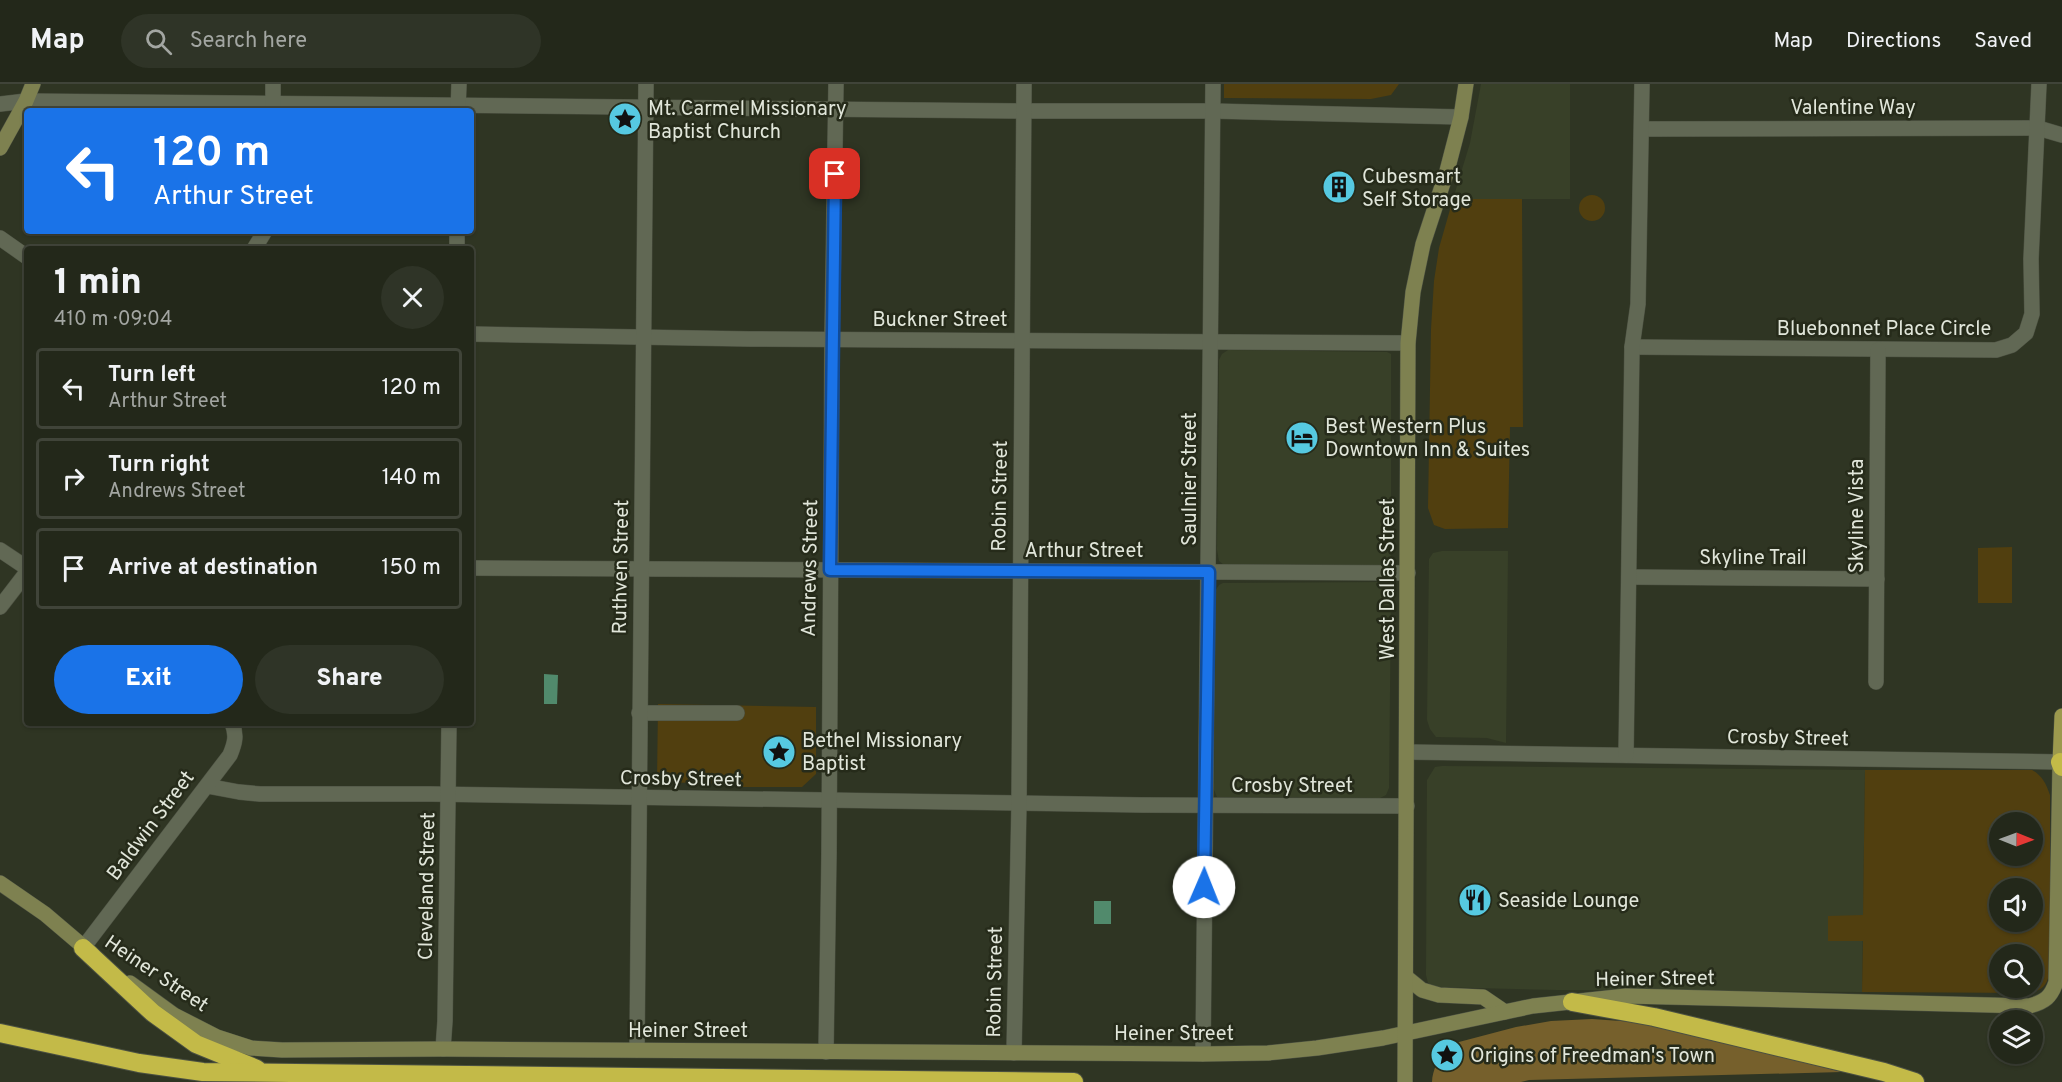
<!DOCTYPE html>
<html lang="en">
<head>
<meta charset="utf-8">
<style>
  :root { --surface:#23281a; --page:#2f3427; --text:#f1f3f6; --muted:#a3a6a2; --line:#404439; --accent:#1a73e8 }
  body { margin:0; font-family:Overpass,sans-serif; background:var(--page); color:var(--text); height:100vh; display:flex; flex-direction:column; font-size:22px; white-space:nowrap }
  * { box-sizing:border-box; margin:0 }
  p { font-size:20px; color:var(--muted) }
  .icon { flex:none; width:33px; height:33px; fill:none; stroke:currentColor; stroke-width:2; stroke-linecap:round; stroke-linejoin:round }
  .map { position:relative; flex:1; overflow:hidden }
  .sheet { position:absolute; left:24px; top:162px; width:450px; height:480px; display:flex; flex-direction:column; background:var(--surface); border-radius:6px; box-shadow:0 2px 4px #0004,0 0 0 2px var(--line) }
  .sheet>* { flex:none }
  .guide { position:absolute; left:24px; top:24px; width:450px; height:126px; border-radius:6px; box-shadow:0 2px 4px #0004,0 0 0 2px var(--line); background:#1a73e8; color:#fff; overflow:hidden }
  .needle { width:39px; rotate:91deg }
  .buttons { position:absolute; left:1989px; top:728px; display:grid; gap:12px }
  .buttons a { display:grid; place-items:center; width:54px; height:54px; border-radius:50%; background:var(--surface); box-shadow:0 2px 4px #0004,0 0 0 2px var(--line); font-size:30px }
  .pin { position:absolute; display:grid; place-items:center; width:51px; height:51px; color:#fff; margin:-26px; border-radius:12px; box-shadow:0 3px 9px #0006 }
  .me { position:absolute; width:66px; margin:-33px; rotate:1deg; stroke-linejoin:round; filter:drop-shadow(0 0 4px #0008) }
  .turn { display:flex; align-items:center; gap:21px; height:126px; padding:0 30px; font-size:27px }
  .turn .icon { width:78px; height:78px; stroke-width:2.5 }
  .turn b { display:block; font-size:42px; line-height:51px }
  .round { display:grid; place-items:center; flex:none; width:63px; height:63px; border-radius:32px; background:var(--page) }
  .overview { display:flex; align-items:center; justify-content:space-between; height:102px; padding:0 30px }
  h1 { font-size:36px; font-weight:800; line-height:45px }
  .cta { display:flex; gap:12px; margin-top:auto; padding:12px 30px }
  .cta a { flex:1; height:69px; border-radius:36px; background:var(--accent); color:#fff; font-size:24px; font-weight:800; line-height:69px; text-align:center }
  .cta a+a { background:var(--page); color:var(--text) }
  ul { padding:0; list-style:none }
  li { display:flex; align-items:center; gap:18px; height:81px; margin:0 12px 9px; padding:0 18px; border:3px solid var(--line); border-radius:6px }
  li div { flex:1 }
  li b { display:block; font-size:22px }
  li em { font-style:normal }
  header { display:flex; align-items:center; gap:36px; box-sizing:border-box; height:84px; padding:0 30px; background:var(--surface); border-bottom:2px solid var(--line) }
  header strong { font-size:28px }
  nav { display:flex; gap:33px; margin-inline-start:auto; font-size:21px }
  .search { width:420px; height:54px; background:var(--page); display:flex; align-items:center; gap:15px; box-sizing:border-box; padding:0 21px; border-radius:33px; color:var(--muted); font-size:22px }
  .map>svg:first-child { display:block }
</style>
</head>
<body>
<header>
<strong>Map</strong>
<div class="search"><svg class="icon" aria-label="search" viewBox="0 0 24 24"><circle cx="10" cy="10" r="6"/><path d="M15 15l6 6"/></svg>Search here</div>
<nav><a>Map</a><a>Directions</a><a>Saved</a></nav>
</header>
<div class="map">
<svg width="2062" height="998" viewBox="0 0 2062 998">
  <rect width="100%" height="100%" fill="#2f3523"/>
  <g fill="#384028">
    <polygon points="1481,0 1570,0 1570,115 1453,115 1470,59"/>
    <polygon points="1228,266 1387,268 1391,270 1391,474 1388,480 1380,482 1224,481 1219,477 1217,466 1219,276 1222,270"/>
    <polygon points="1442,467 1508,467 1506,659 1487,654 1436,653 1430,645 1427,636 1429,475 1433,469"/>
    <polygon points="1384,498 1389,502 1391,509 1389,704 1386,711 1380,714 1217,713 1214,706 1215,507 1219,501 1223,499"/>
    <polygon points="1442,682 1865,686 1862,908 1557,906 1432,903 1428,899 1426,891 1427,696 1435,683"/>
  </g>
  <g fill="#513f0f" fill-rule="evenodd">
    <polygon points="1224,0 1399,0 1391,11 1371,15 1224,14"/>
    <circle cx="1592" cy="124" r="13"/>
    <polygon points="1453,115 1522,115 1523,343 1510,343 1508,444 1445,445 1434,441 1428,424 1431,245 1434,197 1439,164"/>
    <polygon points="2012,463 2012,519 1978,519 1978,464"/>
    <polygon points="658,620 816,623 816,690 802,703 743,703 738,700 657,698"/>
    <path d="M1865,686h167c11,6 14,14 18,25v166c-1,17 -1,27 -19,32l-169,-1 1,-51h-35v-25l35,-1zM2000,738h32v33h-32zM2000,804h32v33h-32zM2000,870h32v33h-32z"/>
  </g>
  <path fill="#76602c" d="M1592,935l43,3 34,6 173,44 -313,8 -8,2h-89c0,-12 8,-22 8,-35l76,-20 35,-6z"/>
  <g fill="#518a6c">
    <polygon points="544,590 558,591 557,620 544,620"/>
    <rect x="1094" y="817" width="17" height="23"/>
  </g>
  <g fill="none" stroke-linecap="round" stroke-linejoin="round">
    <g stroke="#4c5142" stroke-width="16">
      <g id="street">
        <polyline points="0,20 26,17 1023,27 1213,27 1461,33"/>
        <polyline points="273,27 273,0"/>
        <polyline points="458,27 459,0"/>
        <polyline points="1643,45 2038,44 2062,51"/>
        <polyline points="0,154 27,173"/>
        <polyline points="254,165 265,147"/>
        <polyline points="457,165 457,147"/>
        <polyline points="471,250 750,255 1408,259"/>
        <polyline points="1632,263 1996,266 2012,261 2026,249 2032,230 2031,175 2039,0"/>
        <polyline points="0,466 27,484"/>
        <polyline points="471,484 1408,489"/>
        <polyline points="1629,493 1877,495"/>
        <polyline points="0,523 27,488"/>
        <polyline points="1876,598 1878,266"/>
        <polyline points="639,629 737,629"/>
        <polyline points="1407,668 2060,678"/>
        <polyline points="1626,671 1632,263 1638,220 1642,0"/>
        <polyline points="207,702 239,708 260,710 431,710 1142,721 1407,722"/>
        <path d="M83,864l147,-193c5,-12 7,-20 2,-32"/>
        <polyline points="443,965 445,937 449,639"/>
        <polyline points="637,966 646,0"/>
        <polyline points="826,968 829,769 832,255 836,0"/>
        <polyline points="1014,969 1019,719 1024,0"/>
        <polyline points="1203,970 1213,0"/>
      </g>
    </g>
    <g stroke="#4c5142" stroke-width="16">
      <g id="secondary">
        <polyline points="0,64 26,17 33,0"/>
        <polyline points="0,799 45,830 92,870"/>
        <polyline points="1406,893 1422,906 1439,911 1483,913 1505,928"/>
        <path d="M130,899l44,32 43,22 34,11 31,2 161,-1 760,5 65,-1 49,-5 66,-10 150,-32 93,-10 403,10c16,-4 22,-9 27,-24l4,-220"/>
        <polyline points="1405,998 1408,259 1413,208 1423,160 1447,87 1461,33 1466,0"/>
      </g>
    </g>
    <g stroke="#4c5142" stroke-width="16">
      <polyline id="primary" points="2060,678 2062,632"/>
    </g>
    <g stroke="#4c5142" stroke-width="20">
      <g id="highway">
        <polyline points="2060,678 2062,683"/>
        <polyline points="83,864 153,929 196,960 257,985"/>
        <polyline points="1572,918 1654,933 1884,988 1915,998"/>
        <polyline points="0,949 139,979 203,988 1074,998"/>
      </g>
    </g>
    <use href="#street" stroke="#616854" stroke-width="15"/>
    <use href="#secondary" stroke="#7e8150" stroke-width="15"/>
    <use href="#primary" stroke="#9c994d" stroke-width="15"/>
    <use href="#highway" stroke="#c3ba48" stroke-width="18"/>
  </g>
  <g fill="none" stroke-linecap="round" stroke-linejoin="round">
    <g stroke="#114b97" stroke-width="15">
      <polyline id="route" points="835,90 830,486 1209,488 1204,803"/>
    </g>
    <use href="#route" stroke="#1a73e8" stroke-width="10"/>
  </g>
  <defs>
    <g id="sight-disc" transform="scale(1.725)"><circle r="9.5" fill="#56c9e1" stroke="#262b1a"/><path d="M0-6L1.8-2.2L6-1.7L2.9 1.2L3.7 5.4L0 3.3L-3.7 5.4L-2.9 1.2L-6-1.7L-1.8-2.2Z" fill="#111"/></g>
    <g id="building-disc" transform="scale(1.725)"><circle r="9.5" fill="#56c9e1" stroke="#262b1a"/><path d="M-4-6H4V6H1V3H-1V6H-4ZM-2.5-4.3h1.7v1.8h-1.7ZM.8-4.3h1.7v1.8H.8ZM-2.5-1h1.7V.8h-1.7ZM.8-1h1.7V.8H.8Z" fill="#111"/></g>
    <g id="hotel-disc" transform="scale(1.725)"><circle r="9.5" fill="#56c9e1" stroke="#262b1a"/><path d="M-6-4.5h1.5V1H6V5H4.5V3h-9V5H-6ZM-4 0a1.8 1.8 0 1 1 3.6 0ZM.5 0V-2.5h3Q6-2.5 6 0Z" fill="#111"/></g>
    <g id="restaurant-disc" transform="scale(1.725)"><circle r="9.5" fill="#56c9e1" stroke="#262b1a"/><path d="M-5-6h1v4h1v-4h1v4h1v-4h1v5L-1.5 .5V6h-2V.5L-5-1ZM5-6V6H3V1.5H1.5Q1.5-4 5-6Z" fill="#111"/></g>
  </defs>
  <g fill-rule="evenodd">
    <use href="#sight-disc" x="625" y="35"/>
    <use href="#building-disc" x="1339" y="103"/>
    <use href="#hotel-disc" x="1302" y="354"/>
    <use href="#sight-disc" x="779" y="668"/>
    <use href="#restaurant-disc" x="1475" y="816"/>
    <use href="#sight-disc" x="1447" y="971"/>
  </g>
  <g text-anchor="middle" stroke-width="5" stroke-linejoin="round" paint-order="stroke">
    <g font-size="20" fill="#e1e6da" stroke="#262b1a">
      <text x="1853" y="30">Valentine Way</text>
      <text x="940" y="242">Buckner Street</text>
      <text x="1884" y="251">Bluebonnet Place Circle</text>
      <text transform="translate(1189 395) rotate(-90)" y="7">Saulnier Street</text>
      <text transform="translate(999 412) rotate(-89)" y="7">Robin Street</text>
      <text transform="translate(1856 432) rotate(-90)" y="7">Skyline Vista</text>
      <text x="1084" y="473">Arthur Street</text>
      <text x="1753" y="480">Skyline Trail</text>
      <text transform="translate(620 483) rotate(-89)" y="7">Ruthven Street</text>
      <text transform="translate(809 484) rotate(-89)" y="7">Andrews Street</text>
      <text transform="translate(1387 495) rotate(-90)" y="7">West Dallas Street</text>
      <text transform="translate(1788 653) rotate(1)" y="7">Crosby Street</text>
      <text transform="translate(681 694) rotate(1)" y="7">Crosby Street</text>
      <text x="1292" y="708">Crosby Street</text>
      <text transform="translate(150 741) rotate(-53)" y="7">Baldwin Street</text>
      <text transform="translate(426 802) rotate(-89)" y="7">Cleveland Street</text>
      <text transform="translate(157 889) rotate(34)" y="7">Heiner Street</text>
      <text transform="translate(1655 894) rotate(-1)" y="7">Heiner Street</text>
      <text transform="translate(994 898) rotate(-89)" y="7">Robin Street</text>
      <text x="688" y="953">Heiner Street</text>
      <text x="1174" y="956">Heiner Street</text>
    </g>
    <g font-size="20" fill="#e1e6da" stroke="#262b1a" text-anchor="start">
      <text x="648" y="31">Mt. Carmel Missionary<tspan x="648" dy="23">Baptist Church</tspan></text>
      <text x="1362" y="99">Cubesmart<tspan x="1362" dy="23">Self Storage</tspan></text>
      <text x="1325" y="349">Best Western Plus<tspan x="1325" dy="23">Downtown Inn &amp; Suites</tspan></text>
      <text x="802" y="663">Bethel Missionary<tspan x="802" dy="23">Baptist</tspan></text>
      <text x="1498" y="823">Seaside Lounge</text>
      <text x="1470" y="978">Origins of Freedman's Town</text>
    </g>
  </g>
</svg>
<div class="buttons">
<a><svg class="needle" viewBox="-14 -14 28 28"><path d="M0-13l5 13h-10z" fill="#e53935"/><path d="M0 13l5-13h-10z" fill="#a3a6a2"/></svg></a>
<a><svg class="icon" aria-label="sound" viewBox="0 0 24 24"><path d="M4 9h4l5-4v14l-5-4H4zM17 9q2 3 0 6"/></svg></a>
<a><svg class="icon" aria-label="search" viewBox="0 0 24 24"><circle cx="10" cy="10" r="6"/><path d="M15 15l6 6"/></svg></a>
<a><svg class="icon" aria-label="layers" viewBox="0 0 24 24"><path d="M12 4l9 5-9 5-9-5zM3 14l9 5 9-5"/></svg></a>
</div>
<div class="pin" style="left:835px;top:90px;background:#d93025"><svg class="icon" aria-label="arrive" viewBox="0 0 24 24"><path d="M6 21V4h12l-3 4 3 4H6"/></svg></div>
<svg class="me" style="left:1204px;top:803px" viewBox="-20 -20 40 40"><circle r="19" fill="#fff"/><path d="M0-13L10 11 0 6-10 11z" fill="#1a73e8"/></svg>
<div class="guide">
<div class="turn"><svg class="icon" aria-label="left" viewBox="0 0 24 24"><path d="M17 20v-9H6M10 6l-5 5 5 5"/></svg><div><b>120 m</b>Arthur Street</div></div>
</div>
<section class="sheet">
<div class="overview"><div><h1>1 min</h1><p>410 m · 09:04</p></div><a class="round"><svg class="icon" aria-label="close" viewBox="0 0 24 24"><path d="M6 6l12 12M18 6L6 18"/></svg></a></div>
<ul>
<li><svg class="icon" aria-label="left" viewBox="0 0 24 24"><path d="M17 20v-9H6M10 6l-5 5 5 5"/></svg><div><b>Turn left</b><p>Arthur Street</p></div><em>120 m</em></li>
<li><svg class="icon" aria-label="right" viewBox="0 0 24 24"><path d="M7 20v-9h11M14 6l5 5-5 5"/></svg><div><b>Turn right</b><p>Andrews Street</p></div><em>140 m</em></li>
<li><svg class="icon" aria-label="arrive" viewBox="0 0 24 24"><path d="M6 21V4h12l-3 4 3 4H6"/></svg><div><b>Arrive at destination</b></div><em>150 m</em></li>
</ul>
<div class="cta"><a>Exit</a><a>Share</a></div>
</section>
</div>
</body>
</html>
